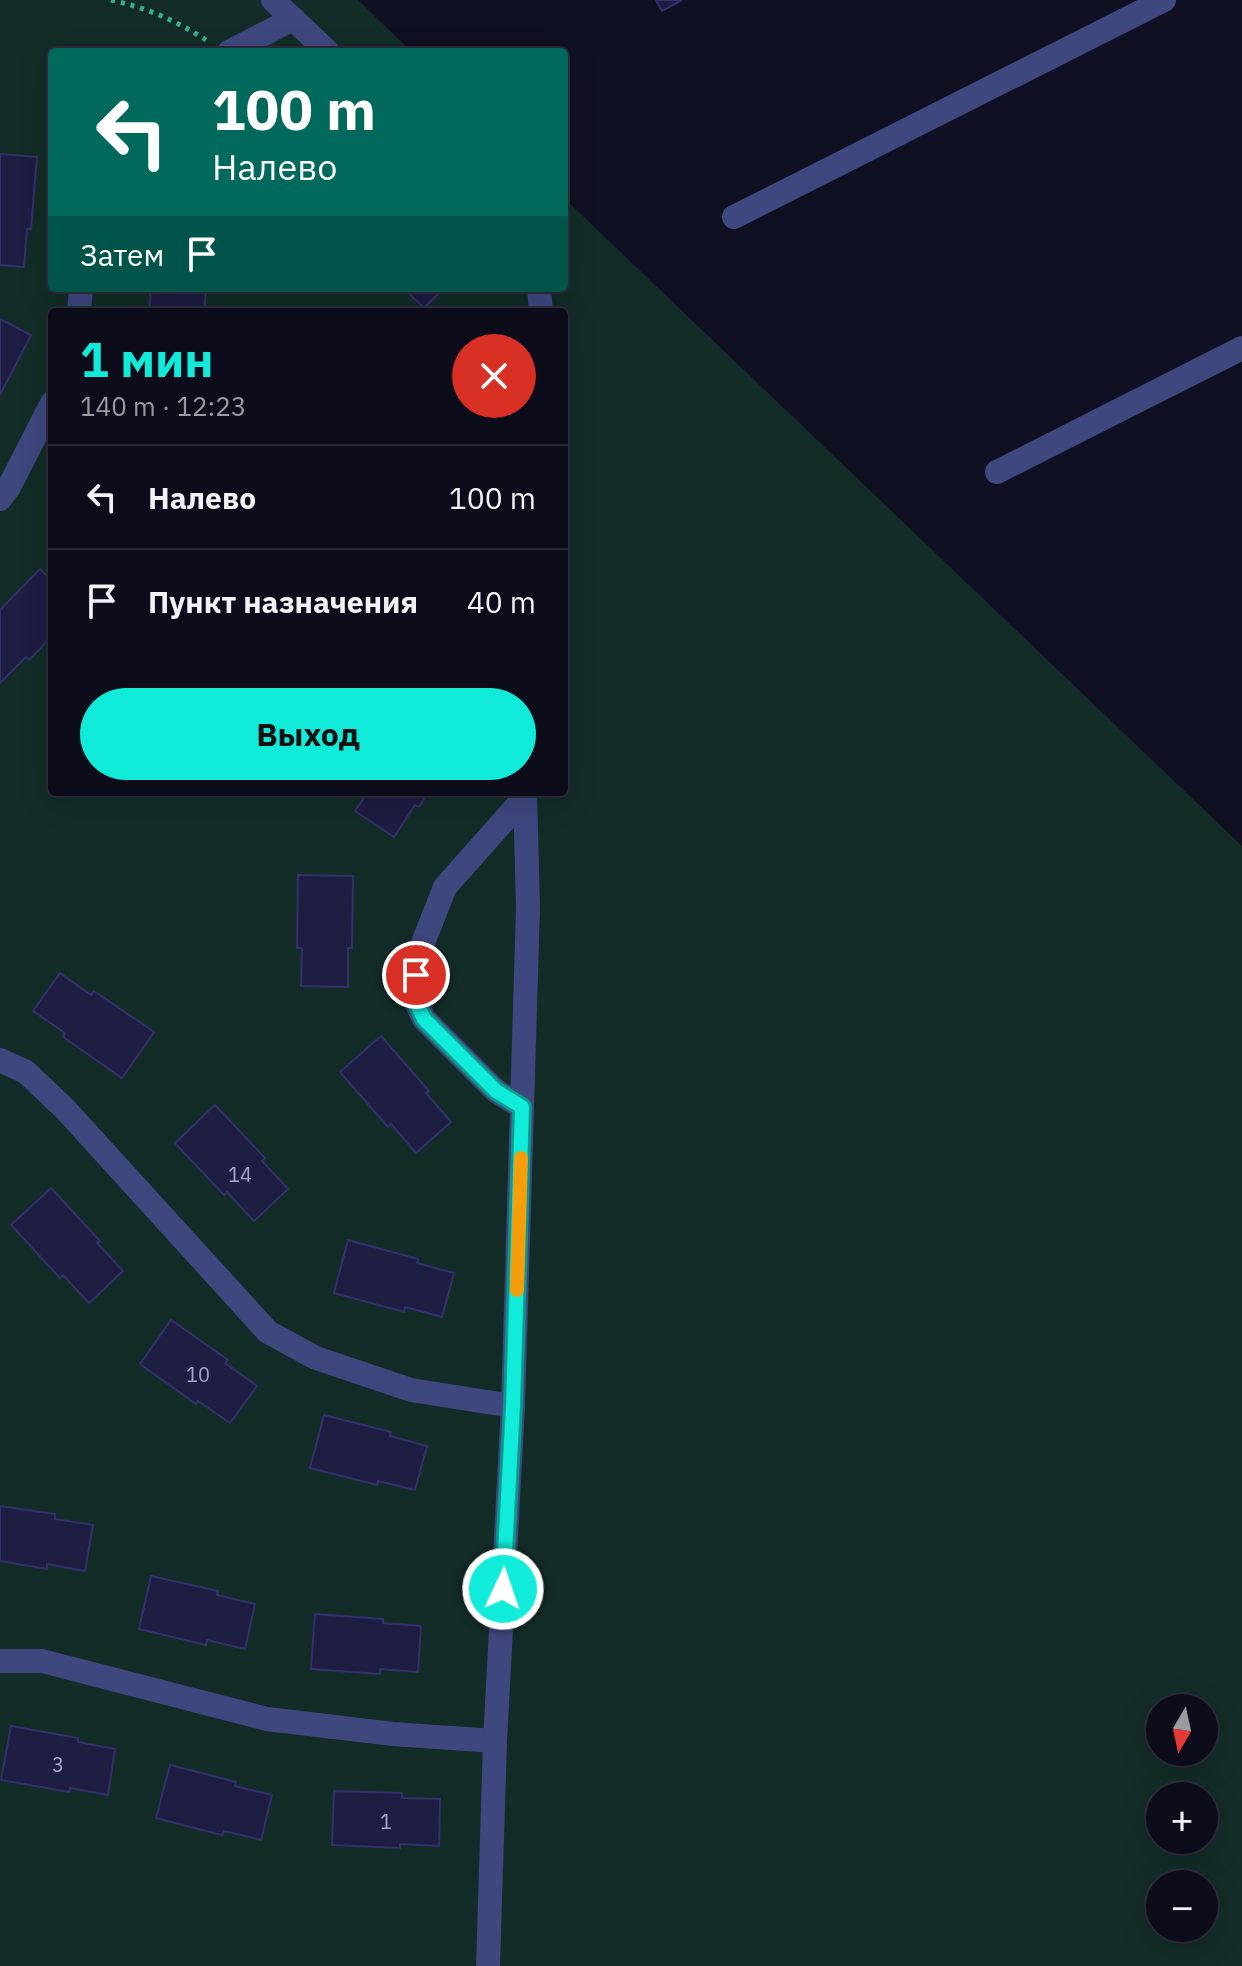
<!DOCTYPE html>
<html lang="ru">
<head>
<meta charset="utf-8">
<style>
  :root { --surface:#0c0c1a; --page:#1a1a27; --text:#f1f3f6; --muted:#9a9ba2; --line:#2c2c39; --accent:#11ebd9 }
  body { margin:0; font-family:"IBM Plex Sans",sans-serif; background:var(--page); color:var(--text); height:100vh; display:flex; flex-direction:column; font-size:30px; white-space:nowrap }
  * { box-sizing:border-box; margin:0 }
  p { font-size:26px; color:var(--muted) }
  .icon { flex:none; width:44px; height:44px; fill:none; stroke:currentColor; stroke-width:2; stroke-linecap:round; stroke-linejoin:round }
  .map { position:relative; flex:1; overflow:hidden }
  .details { position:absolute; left:48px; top:308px; width:520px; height:488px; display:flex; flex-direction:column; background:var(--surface); border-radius:8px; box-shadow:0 8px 32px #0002,0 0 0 2px var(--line) }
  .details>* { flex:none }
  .hud { position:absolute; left:48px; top:48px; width:520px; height:244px; border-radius:8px; box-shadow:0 8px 32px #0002,0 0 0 2px var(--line); background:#00695c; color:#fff; overflow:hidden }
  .needle { width:52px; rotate:189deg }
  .fabs { position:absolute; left:1146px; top:1694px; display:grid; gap:16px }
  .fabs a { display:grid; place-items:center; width:72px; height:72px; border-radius:50%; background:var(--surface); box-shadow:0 8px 32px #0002,0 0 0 2px var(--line); font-size:40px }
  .pin { position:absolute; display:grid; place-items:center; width:68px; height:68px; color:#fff; margin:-34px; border:4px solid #fff; border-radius:50%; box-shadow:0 2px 8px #0007 }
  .me { position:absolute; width:88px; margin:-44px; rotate:3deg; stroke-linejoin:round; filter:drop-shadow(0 0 6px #0008) }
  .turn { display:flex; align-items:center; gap:28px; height:168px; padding:0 32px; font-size:36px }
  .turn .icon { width:104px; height:104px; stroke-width:2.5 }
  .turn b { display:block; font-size:56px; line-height:68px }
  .then { display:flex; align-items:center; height:76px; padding:0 32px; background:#0003; gap:16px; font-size:30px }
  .round { display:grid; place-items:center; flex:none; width:84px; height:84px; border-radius:42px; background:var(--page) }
  .headline { display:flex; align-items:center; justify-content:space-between; height:136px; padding:0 32px }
  h1 { font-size:48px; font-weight:800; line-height:60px; color:var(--accent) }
  .action { display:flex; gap:16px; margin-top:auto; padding:16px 32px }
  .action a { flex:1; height:92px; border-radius:48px; background:var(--accent); color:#111; font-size:32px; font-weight:800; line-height:92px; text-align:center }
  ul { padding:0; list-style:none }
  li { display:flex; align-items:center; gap:24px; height:104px; padding:0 32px; border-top:2px solid var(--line) }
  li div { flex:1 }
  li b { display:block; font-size:30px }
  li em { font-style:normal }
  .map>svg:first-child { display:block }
</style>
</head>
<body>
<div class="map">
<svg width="1242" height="1966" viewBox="0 0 1242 1966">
  <rect width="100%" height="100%" fill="#101023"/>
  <path fill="#132c27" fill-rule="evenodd" d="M0,0h358l54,52h-360v236h512v-90l678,648v1120h-1242zM52,312h512v480h-512zM1160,1708h44v44h-44zM1160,1796h44v44h-44zM1160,1884h44v44h-44z"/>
  <g fill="#1e1d42" stroke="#32316c" stroke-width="2">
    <polygon points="656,0 682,0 662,11"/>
    <polygon points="0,154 37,157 31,229 27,229 24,267 0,265"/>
    <polygon points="151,288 206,290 204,312 149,312"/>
    <polygon points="403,288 444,288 424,308"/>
    <polygon points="0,319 31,335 0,395"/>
    <polygon points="40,569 52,581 52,636 29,660 26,657 0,683 0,610"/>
    <polygon points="368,792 429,792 419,807 415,805 394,837 355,811"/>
    <polygon points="298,875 353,876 352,948 348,948 348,987 301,986 302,948 297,948"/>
    <polygon points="60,973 91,995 94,991 154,1032 122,1078 63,1037 65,1033 33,1011"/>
    <polygon points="381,1036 429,1091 426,1093 451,1122 416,1153 391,1124 388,1127 340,1072"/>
    <polygon points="215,1105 265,1158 262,1161 288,1189 254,1221 227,1192 224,1195 175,1143"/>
    <polygon points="51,1188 100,1241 97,1243 123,1271 89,1303 63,1275 60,1278 11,1225"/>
    <polygon points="348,1240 418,1259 417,1263 454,1273 442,1317 405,1307 404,1312 334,1293"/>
    <polygon points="171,1320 228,1360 225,1363 257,1386 230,1423 198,1401 196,1404 140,1364"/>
    <polygon points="324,1415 391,1432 390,1436 427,1446 415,1490 378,1481 377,1485 310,1468"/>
    <polygon points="0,1506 55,1514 55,1519 93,1525 85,1571 47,1564 47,1569 0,1561"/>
    <polygon points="151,1576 218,1591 217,1595 255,1604 245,1649 207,1640 206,1645 139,1629"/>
    <polygon points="315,1614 383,1619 383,1623 421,1626 418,1672 380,1669 380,1674 311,1669"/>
    <polygon points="11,1726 78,1738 78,1742 115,1749 108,1795 70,1788 69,1792 1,1780"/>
    <polygon points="170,1765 236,1782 235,1786 272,1795 261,1840 224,1831 222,1835 156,1818"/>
    <polygon points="334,1791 402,1793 402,1798 440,1799 439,1846 400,1844 400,1848 332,1845"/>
  </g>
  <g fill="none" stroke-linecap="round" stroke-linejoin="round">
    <path stroke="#38ad90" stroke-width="5" stroke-dasharray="4 6" stroke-linecap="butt" d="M111,0c36,8 64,20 95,40"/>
    <g stroke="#3e477e" stroke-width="24">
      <polyline points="273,0 328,52"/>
      <polyline points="229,52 293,19"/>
      <polyline points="734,217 1164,0"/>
      <polyline points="539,288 541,312"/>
      <polyline points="79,312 81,288"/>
      <polyline points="997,472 1242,348"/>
      <polyline points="0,499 9,487 52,403"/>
      <polyline points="0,1060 26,1072 65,1109 268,1332 316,1358 411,1390 513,1406"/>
      <polyline points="522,1107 496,1091 424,1019 414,998 419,953 445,887 525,797"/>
      <polyline points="0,1661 42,1661 267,1719 393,1734 495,1741"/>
      <polyline points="488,1966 495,1741 513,1406 528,908 525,792"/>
    </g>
  </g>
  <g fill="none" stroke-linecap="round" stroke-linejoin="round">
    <g stroke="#0b998d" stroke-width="20">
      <polyline id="route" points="416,975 414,998 424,1019 496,1091 522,1107 513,1406 503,1589"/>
    </g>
    <use href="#route" stroke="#11ebd9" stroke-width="14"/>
    <polyline stroke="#f59e0b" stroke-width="14" points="517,1290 521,1158"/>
  </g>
  <g text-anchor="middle" stroke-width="8" stroke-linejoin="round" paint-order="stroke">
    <g font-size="20" fill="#a6a8ce">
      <text x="240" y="1182">14</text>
      <text x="198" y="1382">10</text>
      <text x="58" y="1772">3</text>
      <text x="386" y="1829">1</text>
    </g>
  </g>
</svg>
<div class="fabs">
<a><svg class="needle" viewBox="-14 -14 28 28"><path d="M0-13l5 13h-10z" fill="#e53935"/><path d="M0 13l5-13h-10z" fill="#9a9ba2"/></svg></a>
<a>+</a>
<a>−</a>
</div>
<div class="pin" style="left:416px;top:975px;background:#d93025"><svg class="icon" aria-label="arrive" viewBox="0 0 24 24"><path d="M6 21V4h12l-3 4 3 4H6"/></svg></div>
<svg class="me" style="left:503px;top:1589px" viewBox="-20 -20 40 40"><circle r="17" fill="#11ebd9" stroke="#fff" stroke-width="3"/><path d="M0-11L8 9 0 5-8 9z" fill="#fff"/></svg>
<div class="hud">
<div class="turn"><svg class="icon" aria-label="left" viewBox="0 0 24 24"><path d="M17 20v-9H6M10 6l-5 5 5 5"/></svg><div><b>100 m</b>Налево</div></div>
<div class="then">Затем<svg class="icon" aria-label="arrive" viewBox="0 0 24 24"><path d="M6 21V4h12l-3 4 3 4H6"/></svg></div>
</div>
<section class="details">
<div class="headline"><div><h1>1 мин</h1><p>140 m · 12:23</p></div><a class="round" style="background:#d93025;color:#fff"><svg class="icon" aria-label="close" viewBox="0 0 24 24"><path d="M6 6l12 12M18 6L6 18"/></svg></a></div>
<ul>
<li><svg class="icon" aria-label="left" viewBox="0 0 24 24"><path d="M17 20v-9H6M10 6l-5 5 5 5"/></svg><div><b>Налево</b></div><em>100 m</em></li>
<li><svg class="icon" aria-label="arrive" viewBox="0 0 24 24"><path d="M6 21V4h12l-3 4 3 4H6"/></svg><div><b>Пункт назначения</b></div><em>40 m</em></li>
</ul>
<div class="action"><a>Выход</a></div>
</section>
</div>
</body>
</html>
